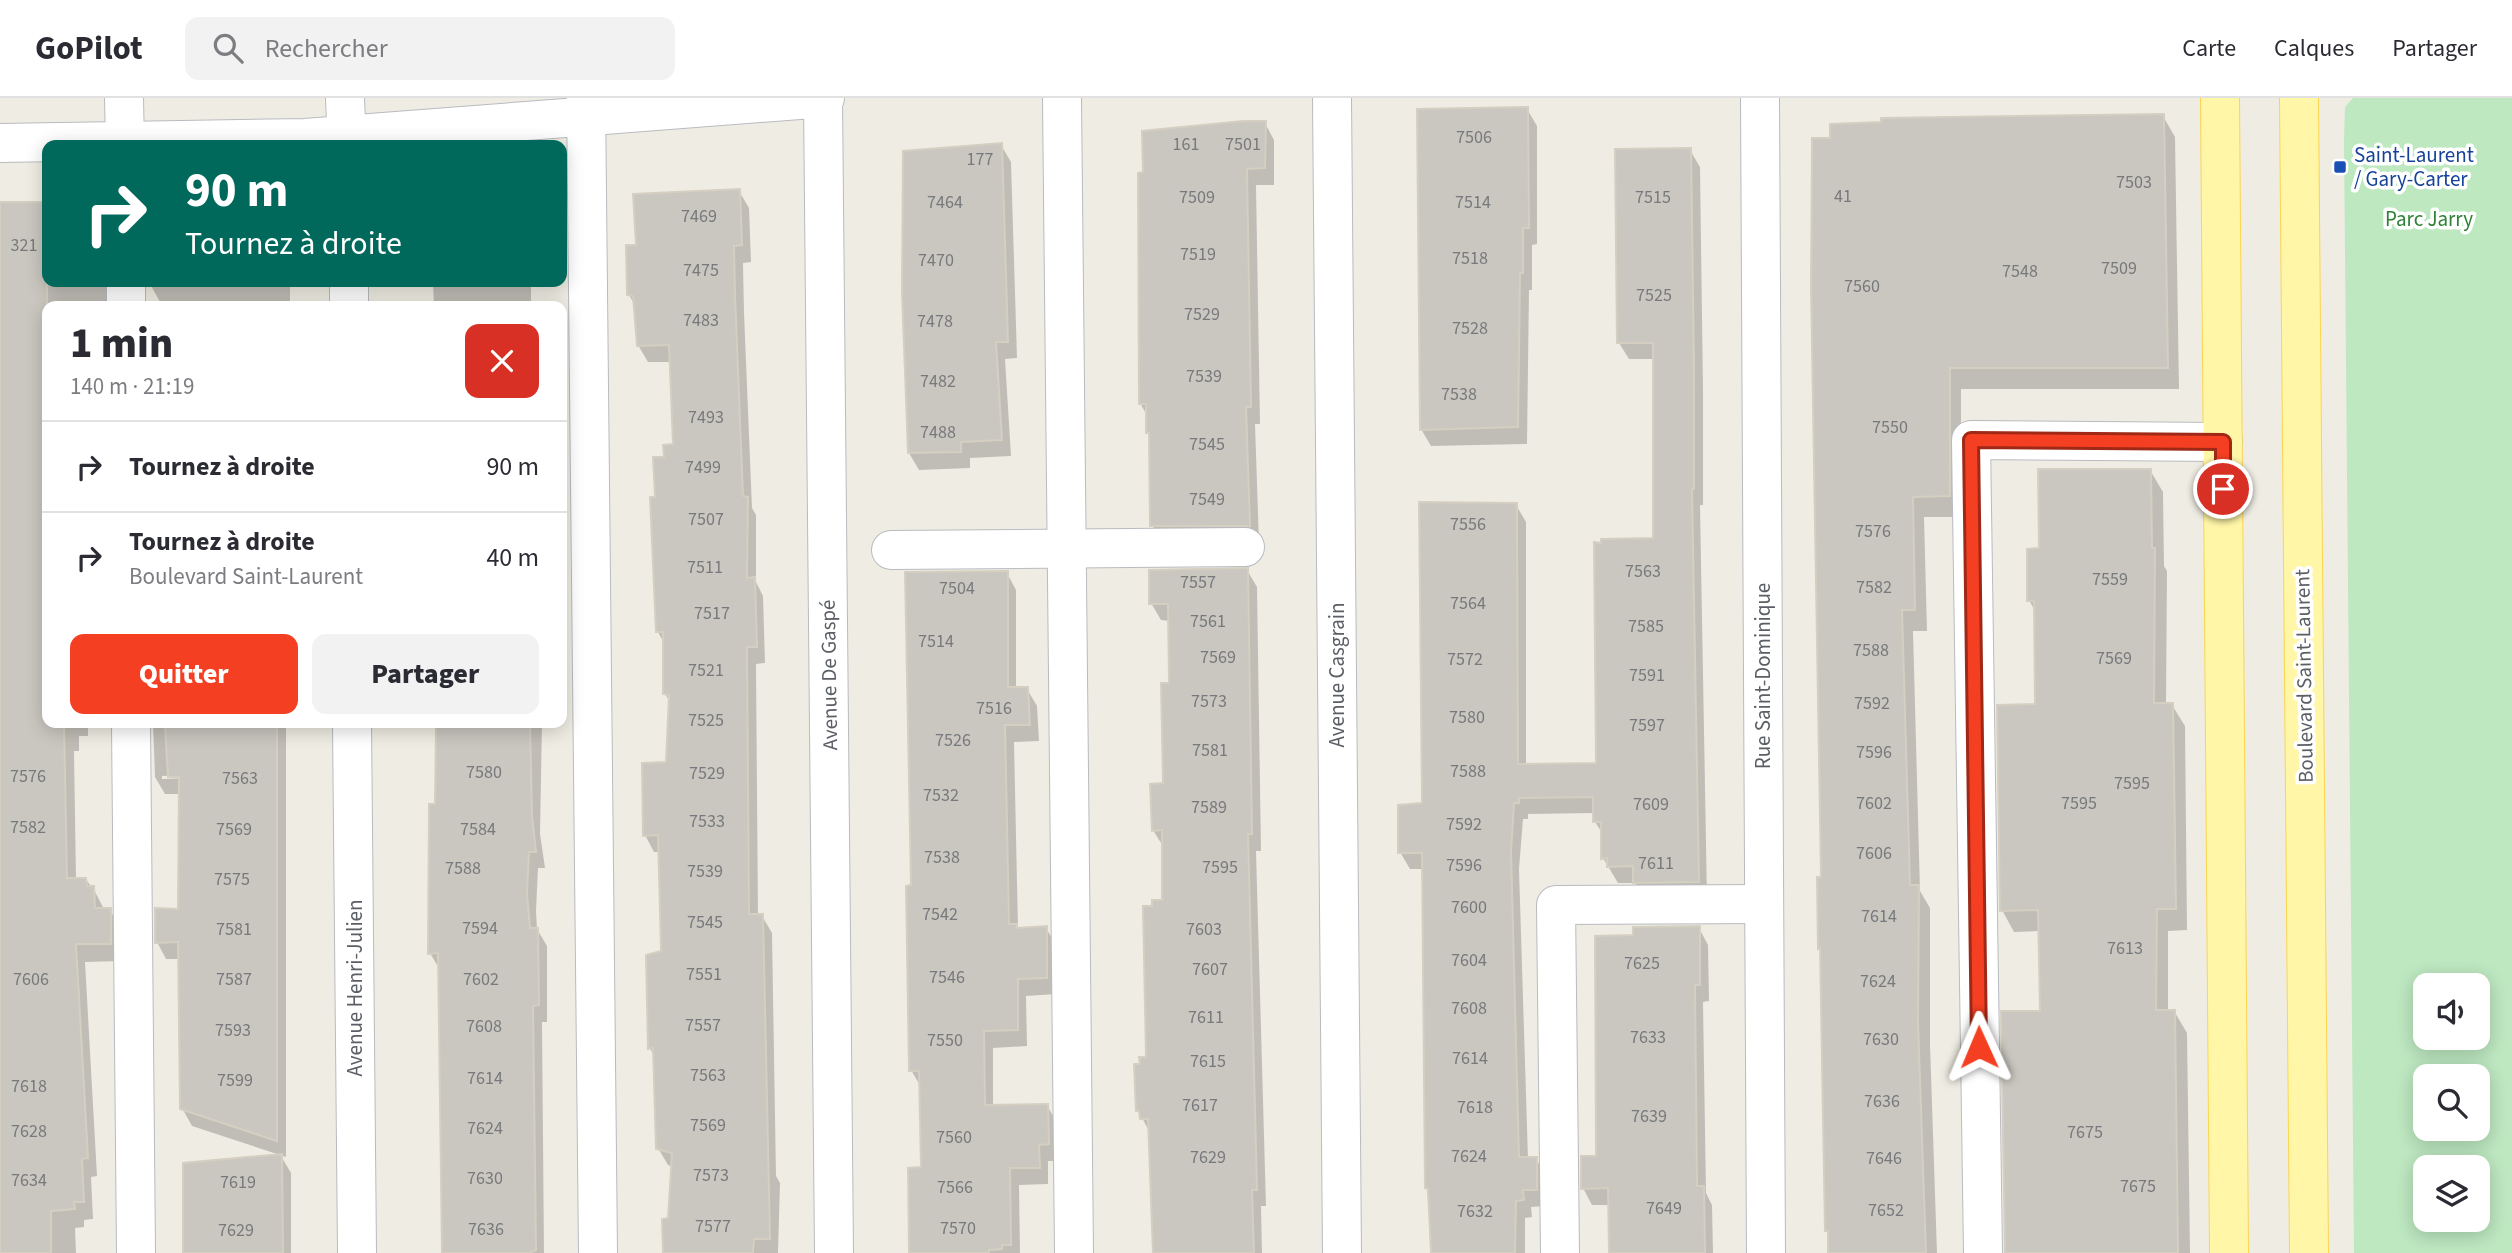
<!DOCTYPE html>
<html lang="fr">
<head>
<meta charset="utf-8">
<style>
  :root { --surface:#fff; --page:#f2f2f3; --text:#2b2b33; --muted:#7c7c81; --line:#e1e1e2; --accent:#f53f22 }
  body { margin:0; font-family:"Source Sans 3",sans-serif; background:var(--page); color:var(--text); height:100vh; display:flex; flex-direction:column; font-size:26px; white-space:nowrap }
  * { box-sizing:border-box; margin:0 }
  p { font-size:23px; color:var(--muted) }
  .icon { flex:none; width:38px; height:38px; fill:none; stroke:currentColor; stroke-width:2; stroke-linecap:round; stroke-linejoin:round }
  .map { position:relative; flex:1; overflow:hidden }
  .sheet { position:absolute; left:42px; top:203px; width:525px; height:427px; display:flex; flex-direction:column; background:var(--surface); border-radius:14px; box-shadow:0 4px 18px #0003 }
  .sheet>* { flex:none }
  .hud { position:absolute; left:42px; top:42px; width:525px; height:147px; border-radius:14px; box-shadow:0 4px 18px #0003; background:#00695c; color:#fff; overflow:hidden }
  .controls { position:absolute; left:2413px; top:875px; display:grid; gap:14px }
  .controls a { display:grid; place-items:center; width:77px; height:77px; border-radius:14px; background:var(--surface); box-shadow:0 4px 18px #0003; font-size:35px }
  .pin { position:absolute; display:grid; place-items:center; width:60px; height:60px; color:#fff; margin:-30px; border:4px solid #fff; border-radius:50%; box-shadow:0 2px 7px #0007 }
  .me { position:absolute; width:77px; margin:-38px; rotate:359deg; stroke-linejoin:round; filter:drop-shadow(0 0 5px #0008) }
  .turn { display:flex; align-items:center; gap:24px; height:147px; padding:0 28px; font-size:32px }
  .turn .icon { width:91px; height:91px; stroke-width:2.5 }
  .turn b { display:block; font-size:49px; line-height:60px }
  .round { display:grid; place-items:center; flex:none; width:74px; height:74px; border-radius:14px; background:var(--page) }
  .headline { display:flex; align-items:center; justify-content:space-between; height:119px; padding:0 28px }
  h1 { font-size:42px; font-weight:800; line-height:52px }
  .cta { display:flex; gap:14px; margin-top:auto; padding:14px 28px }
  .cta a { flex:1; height:80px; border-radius:14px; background:var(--accent); color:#fff; font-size:28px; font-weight:800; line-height:80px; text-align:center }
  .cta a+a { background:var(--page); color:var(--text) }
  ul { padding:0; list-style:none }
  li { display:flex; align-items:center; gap:21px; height:91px; padding:0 28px; border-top:2px solid var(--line) }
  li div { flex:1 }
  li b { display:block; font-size:26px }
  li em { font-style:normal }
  header { display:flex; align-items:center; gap:42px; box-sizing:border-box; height:98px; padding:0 35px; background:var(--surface); border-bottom:2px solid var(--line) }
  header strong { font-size:33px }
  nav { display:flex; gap:38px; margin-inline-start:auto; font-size:24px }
  .search { width:490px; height:63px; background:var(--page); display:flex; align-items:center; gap:18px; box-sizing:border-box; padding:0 24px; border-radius:14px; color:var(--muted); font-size:26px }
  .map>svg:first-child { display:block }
</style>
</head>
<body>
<header>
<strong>GoPilot</strong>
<div class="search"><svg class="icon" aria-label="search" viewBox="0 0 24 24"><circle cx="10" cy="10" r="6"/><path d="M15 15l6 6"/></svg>Rechercher</div>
<nav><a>Carte</a><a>Calques</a><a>Partager</a></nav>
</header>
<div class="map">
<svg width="2512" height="1155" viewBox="0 0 2512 1155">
  <rect width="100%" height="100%" fill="#efede3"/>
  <path fill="#bde8c0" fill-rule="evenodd" d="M2353,0h159v1155h-158l-10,-1112 1,-34zM2426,887h52v53h-52zM2426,978h52v53h-52zM2426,1069h52v53h-52z"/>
  <g fill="#0003" fill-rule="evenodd">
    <polygon points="1527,11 1537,28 1537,146 1532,147 1532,192 1529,192 1527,346 1431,348 1421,331"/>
    <polygon points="2163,18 2175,39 2179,291 1961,291 1961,419 1924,419 1927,533 1913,533 1920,793 1930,810 1930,946 1937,1155 1830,1155 1820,851 1819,781 1823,781 1814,42"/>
    <polygon points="1265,25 1274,42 1274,87 1256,87 1260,326 1255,326 1259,445 1162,444 1152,427 1148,319 1140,305 1144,75"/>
    <polygon points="1001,47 1011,64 1017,260 1005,261 1011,358 970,360 970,370 919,372 909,355"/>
    <polygon points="1690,52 1700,69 1703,291 1703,407 1700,407 1707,801 1645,801 1635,785 1618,785 1603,760 1603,736 1595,724 1595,715 1528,716 1528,721 1523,721 1519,771 1528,1061 1536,1061 1546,1078 1546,1108 1531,1109 1532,1119 1525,1120 1525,1155 1432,1155 1427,1090 1424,771 1410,771 1400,754 1423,707 1516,407 1526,424 1526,668 1598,667 1655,441 1654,261 1629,261 1619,245"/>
    <polygon points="739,93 749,110 751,164 743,165 744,215 752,410 756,417 756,484 763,498 765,565 756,566 758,818 762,818 772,835 776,1078 780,1085 778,1155 672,1155 673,1069 668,1067 658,1050 655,960 650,950 663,855 660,754 654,754 645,737 668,666 670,605 665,595 664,545 658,534 657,401 666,361 675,348 671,264 648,264 638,247 636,209 629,197 638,149"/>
    <polygon points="0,106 47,106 47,184 125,184 114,205 47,208 47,625 88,625 88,638 79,638 79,653 74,653 76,782 85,781 93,790 104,811 110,812 120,830 121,863 85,864 97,1078 91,1079 93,1121 84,1122 84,1129 75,1130 76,1155 0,1155"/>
    <polygon points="149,184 290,184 290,208 186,208 186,203 160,204"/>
    <polygon points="433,184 531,184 531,208 434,208"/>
    <polygon points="2150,372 2163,394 2164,468 2167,473 2166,607 2172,607 2185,628 2187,832 2168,833 2168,913 2174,913 2187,935 2190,1155 2007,1155 2041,915 2040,833 2014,834 2002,812 2036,608 2035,513 2029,502 2040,452"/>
    <polygon points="1247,472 1257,489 1261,753 1256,753 1266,1108 1261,1108 1262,1155 1153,1155 1150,1035 1138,1012 1142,968 1148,961 1154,809 1163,804 1164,750 1153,732 1165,687 1171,586 1170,523 1161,522 1151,505"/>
    <polygon points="1007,475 1016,492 1016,591 1027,591 1037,608 1039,643 1014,644 1018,831 1046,830 1056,847 1056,896 1026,898 1027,948 993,950 993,1008 1047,1008 1057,1024 1057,1063 1048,1063 1048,1086 1019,1087 1020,1155 912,1155 922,1071 921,989 911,972 913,789"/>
    <path d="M153,625h133v434l-94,-31 -10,-18 -2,-149h-14l-9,-17 23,-31v-117h-15l-10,-17zM187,677l1,3 -26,1v-3z"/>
    <polygon points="438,625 542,625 540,736 545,770 538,770 536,813 537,831 547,848 547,924 542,924 544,1155 443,1155 440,872 430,855"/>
    <polygon points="1699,830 1708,847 1709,903 1703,904 1706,1095 1712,1107 1713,1155 1611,1155 1610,1107 1592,1107 1583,1090 1598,1060 1635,839"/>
    <polygon points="281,1058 291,1075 291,1155 185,1155"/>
  </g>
  <g fill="#cac7c0" stroke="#d4cfc1" stroke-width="2">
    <polygon points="1528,9 1529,130 1523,130 1523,175 1520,175 1518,329 1420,332 1417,11"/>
    <polygon points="2164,16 2168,270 1950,270 1950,398 1913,399 1915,512 1902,512 1910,787 1919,787 1918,924 1926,1155 1828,1155 1828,1133 1825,1133 1820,850 1818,851 1817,779 1821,779 1811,189 1812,40 1830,40 1830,26 1881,24 1881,20"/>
    <polygon points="1243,23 1266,23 1265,70 1247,71 1251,309 1246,309 1250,428 1150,428 1149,335 1146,335 1146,306 1139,306 1138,75 1143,74 1142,33"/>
    <polygon points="1002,45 1008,244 996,244 1002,342 961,344 961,354 908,355 902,194 903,53"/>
    <polygon points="1691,50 1694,272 1694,391 1692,391 1699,784 1633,785 1633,768 1607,769 1607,760 1601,761 1601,724 1593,724 1593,699 1519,700 1519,705 1514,705 1511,753 1519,1059 1537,1059 1537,1092 1523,1092 1524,1102 1516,1103 1515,1155 1431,1155 1428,1091 1425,1090 1422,755 1398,755 1398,707 1422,705 1419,404 1517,405 1518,666 1596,665 1594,444 1601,445 1601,441 1653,440 1653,245 1617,245 1615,51"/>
    <polygon points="740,91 742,147 734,148 735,197 743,398 748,399 747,480 755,479 757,549 747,549 749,816 763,816 770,1141 754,1141 753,1155 663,1155 662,1121 668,1120 672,1055 656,1051 653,950 648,951 646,857 661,853 658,737 643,738 642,665 666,664 669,597 663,596 663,534 656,534 650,399 655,399 653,359 664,359 663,347 673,346 669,247 637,248 633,198 627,197 626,147 636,147 633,96"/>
    <polygon points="0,104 47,104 47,625 64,625 67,780 86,780 87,788 94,788 95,810 111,810 111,846 76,846 88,1060 82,1061 84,1104 74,1104 75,1111 51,1113 51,1155 0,1155"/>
    <polygon points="2038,371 2151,371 2152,450 2155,450 2154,605 2173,605 2176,811 2157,811 2156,912 2175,912 2178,1155 2005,1155 2001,913 2040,913 2038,812 2000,813 1997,607 2035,606 2034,503 2027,503 2027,451 2039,450"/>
    <polygon points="1248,470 1252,736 1248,736 1257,1092 1252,1092 1254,1155 1153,1155 1148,1021 1140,1021 1139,1013 1136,1013 1134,966 1140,966 1139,959 1146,959 1143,808 1152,808 1152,802 1162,802 1162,732 1152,733 1150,686 1163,685 1161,585 1169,585 1168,506 1149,506 1149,472"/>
    <polygon points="1008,473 1008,589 1028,589 1030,627 1005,627 1009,826 1017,826 1017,830 1047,828 1047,880 1018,881 1018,932 984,933 985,1007 1048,1006 1049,1046 1039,1047 1040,1070 1010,1070 1011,1147 1002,1147 1002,1151 989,1152 989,1155 909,1155 908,1070 921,1069 919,973 909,973 906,788 911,787 905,474"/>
    <polygon points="203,625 277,625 277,1043 180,1011 178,844 155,845 155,810 178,811 179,679 168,679 165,627"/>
    <polygon points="436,625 530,625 532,718 536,754 529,754 527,795 530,830 538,830 539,907 533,908 536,1152 529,1155 442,1155 438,855 428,856 429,706 435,706"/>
    <polygon points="1700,828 1700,887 1695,887 1697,1088 1704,1088 1705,1155 1609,1155 1608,1090 1581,1091 1581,1058 1596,1058 1595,838 1633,837 1633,829"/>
    <polygon points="282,1056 283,1155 183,1155 183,1065"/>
  </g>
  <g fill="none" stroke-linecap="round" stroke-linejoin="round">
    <g stroke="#b8bbc0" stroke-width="40">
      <g id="minor">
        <polyline points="124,0 125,47"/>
        <polyline points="345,0 347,47"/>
        <polyline points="586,0 598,1155"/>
        <polyline points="823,0 834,1155"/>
        <polyline points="1062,0 1074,1155"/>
        <polyline points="1332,0 1342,1155"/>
        <polyline points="1760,0 1766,1155"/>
        <polyline points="0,45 305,40 825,0"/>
        <polyline points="126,184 126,208"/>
        <polyline points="349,184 349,208"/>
        <polyline points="891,452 1245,449"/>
        <polyline points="131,625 136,1155"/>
        <polyline points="352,625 357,1155"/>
        <polyline points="1560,1155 1556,807 1764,806"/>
        <polyline points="1983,1155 1971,342 2223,344"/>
      </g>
    </g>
    <g stroke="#fbd550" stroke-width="40">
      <g id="major">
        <polyline points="2220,0 2229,1155"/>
        <polyline points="2299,0 2309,1155"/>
      </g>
    </g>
    <use href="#minor" stroke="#fff" stroke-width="38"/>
    <use href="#major" stroke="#fff6a8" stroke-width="38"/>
  </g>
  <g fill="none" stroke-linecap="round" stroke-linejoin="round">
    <g stroke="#9f2916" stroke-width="18">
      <polyline id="route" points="1979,949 1971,342 2223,344 2223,391"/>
    </g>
    <use href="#route" stroke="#f53f22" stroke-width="12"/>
  </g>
  <rect fill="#1a4fb4" stroke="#fff" stroke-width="2.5" x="2333" y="62" width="14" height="14" rx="3.5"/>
  <g text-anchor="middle" stroke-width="7" stroke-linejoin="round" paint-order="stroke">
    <g font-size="18" fill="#77797c">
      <text x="1474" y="45">7506</text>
      <text x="1186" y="52">161</text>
      <text x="1243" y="52">7501</text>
      <text x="980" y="67">177</text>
      <text x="2134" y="90">7503</text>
      <text x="1843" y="104">41</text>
      <text x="1197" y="105">7509</text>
      <text x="1653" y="105">7515</text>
      <text x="945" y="110">7464</text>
      <text x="1473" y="110">7514</text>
      <text x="699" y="124">7469</text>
      <text x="24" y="153">321</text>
      <text x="1198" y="162">7519</text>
      <text x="1470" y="166">7518</text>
      <text x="936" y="168">7470</text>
      <text x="2119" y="176">7509</text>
      <text x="701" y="178">7475</text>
      <text x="2020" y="179">7548</text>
      <text x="1862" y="194">7560</text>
      <text x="1654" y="203">7525</text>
      <text x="1202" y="222">7529</text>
      <text x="701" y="228">7483</text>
      <text x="935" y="229">7478</text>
      <text x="1470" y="236">7528</text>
      <text x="1204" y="284">7539</text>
      <text x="938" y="289">7482</text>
      <text x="1459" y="302">7538</text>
      <text x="706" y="325">7493</text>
      <text x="1890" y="335">7550</text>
      <text x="938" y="340">7488</text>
      <text x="1207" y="352">7545</text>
      <text x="703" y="375">7499</text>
      <text x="1207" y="407">7549</text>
      <text x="706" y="427">7507</text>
      <text x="1468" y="432">7556</text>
      <text x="1873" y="439">7576</text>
      <text x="705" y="475">7511</text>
      <text x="1643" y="479">7563</text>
      <text x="2110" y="487">7559</text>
      <text x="1198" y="490">7557</text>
      <text x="1874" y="495">7582</text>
      <text x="957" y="496">7504</text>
      <text x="1468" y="511">7564</text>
      <text x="712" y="521">7517</text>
      <text x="1208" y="529">7561</text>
      <text x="1646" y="534">7585</text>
      <text x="936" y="549">7514</text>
      <text x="1871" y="558">7588</text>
      <text x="1218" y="565">7569</text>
      <text x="2114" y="566">7569</text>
      <text x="1465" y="567">7572</text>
      <text x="706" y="578">7521</text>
      <text x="1647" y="583">7591</text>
      <text x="1209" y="609">7573</text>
      <text x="1872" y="611">7592</text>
      <text x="994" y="616">7516</text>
      <text x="1467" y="625">7580</text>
      <text x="706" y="628">7525</text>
      <text x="1647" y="633">7597</text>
      <text x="953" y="648">7526</text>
      <text x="1210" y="658">7581</text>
      <text x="1874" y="660">7596</text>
      <text x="1468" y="679">7588</text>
      <text x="484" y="680">7580</text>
      <text x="707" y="681">7529</text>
      <text x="28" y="684">7576</text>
      <text x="240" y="686">7563</text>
      <text x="2132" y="691">7595</text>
      <text x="941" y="703">7532</text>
      <text x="1874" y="711">7602</text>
      <text x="2079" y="711">7595</text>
      <text x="1651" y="712">7609</text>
      <text x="1209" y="715">7589</text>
      <text x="707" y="729">7533</text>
      <text x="1464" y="732">7592</text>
      <text x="28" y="735">7582</text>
      <text x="234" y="737">7569</text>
      <text x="478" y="737">7584</text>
      <text x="1874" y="761">7606</text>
      <text x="942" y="765">7538</text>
      <text x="1656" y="771">7611</text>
      <text x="1464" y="773">7596</text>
      <text x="1220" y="775">7595</text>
      <text x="463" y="776">7588</text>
      <text x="705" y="779">7539</text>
      <text x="232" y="787">7575</text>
      <text x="1469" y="815">7600</text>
      <text x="940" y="822">7542</text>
      <text x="1879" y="824">7614</text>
      <text x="705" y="830">7545</text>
      <text x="480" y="836">7594</text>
      <text x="234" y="837">7581</text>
      <text x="1204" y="837">7603</text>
      <text x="2125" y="856">7613</text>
      <text x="1469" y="868">7604</text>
      <text x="1642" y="871">7625</text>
      <text x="1210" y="877">7607</text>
      <text x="704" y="882">7551</text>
      <text x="947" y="885">7546</text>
      <text x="31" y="887">7606</text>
      <text x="234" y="887">7587</text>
      <text x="481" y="887">7602</text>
      <text x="1878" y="889">7624</text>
      <text x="1469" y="916">7608</text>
      <text x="1206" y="925">7611</text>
      <text x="703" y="933">7557</text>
      <text x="484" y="934">7608</text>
      <text x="233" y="938">7593</text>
      <text x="1648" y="945">7633</text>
      <text x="1881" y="947">7630</text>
      <text x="945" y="948">7550</text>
      <text x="1470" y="966">7614</text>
      <text x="1208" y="969">7615</text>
      <text x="708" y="983">7563</text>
      <text x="485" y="986">7614</text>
      <text x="235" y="988">7599</text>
      <text x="29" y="994">7618</text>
      <text x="1882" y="1009">7636</text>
      <text x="1200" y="1013">7617</text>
      <text x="1475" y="1015">7618</text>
      <text x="1649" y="1024">7639</text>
      <text x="708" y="1033">7569</text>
      <text x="485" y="1036">7624</text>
      <text x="29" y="1039">7628</text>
      <text x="2085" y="1040">7675</text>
      <text x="954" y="1045">7560</text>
      <text x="1469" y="1064">7624</text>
      <text x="1208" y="1065">7629</text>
      <text x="1884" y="1066">7646</text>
      <text x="711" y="1083">7573</text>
      <text x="485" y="1086">7630</text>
      <text x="29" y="1088">7634</text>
      <text x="238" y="1090">7619</text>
      <text x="2138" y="1094">7675</text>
      <text x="955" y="1095">7566</text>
      <text x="1664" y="1116">7649</text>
      <text x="1886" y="1118">7652</text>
      <text x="1475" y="1119">7632</text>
      <text x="713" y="1134">7577</text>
      <text x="958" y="1136">7570</text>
      <text x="486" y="1137">7636</text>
      <text x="236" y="1138">7629</text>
    </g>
    <g font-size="21" fill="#164399" stroke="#fff" text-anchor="start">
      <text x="2354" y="64">Saint-Laurent<tspan x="2354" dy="24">/ Gary-Carter</tspan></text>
    </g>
    <g font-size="21" fill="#2e8236" stroke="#fff">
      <text x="2429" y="128">Parc Jarry</text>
    </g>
    <g font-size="21" fill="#5b5f65" stroke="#fff">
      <text transform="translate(829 577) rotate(-91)" y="7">Avenue De Gaspé</text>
      <text transform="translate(1337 577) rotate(-90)" y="7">Avenue Casgrain</text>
      <text transform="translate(1763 578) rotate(-90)" y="7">Rue Saint-Dominique</text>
      <text transform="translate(2304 578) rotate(-91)" y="7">Boulevard Saint-Laurent</text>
      <text transform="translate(355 890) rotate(-90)" y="7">Avenue Henri-Julien</text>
    </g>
  </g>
</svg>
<div class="controls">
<a><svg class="icon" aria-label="sound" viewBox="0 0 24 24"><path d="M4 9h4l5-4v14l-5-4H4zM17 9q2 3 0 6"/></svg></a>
<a><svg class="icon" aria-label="search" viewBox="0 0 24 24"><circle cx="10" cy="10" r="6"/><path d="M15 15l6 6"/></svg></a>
<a><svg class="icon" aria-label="layers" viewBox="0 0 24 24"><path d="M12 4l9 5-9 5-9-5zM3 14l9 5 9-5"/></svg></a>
</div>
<div class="pin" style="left:2223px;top:391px;background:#d93025"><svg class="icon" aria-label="arrive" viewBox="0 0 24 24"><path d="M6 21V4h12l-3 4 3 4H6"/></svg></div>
<svg class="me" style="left:1979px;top:949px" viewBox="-20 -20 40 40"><path d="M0-17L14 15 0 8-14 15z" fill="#f53f22" stroke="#fff" stroke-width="4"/></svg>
<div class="hud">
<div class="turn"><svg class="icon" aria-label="right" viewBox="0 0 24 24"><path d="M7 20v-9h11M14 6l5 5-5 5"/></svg><div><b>90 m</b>Tournez à droite</div></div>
</div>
<section class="sheet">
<div class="headline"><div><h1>1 min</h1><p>140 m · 21:19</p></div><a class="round" style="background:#d93025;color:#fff"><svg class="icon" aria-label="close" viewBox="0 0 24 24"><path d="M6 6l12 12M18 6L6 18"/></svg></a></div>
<ul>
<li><svg class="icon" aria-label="right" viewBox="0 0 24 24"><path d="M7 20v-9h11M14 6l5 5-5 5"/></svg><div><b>Tournez à droite</b></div><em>90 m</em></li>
<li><svg class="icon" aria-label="right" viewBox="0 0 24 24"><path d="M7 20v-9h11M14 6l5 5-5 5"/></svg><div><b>Tournez à droite</b><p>Boulevard Saint-Laurent</p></div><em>40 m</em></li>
</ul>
<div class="cta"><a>Quitter</a><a>Partager</a></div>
</section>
</div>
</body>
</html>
